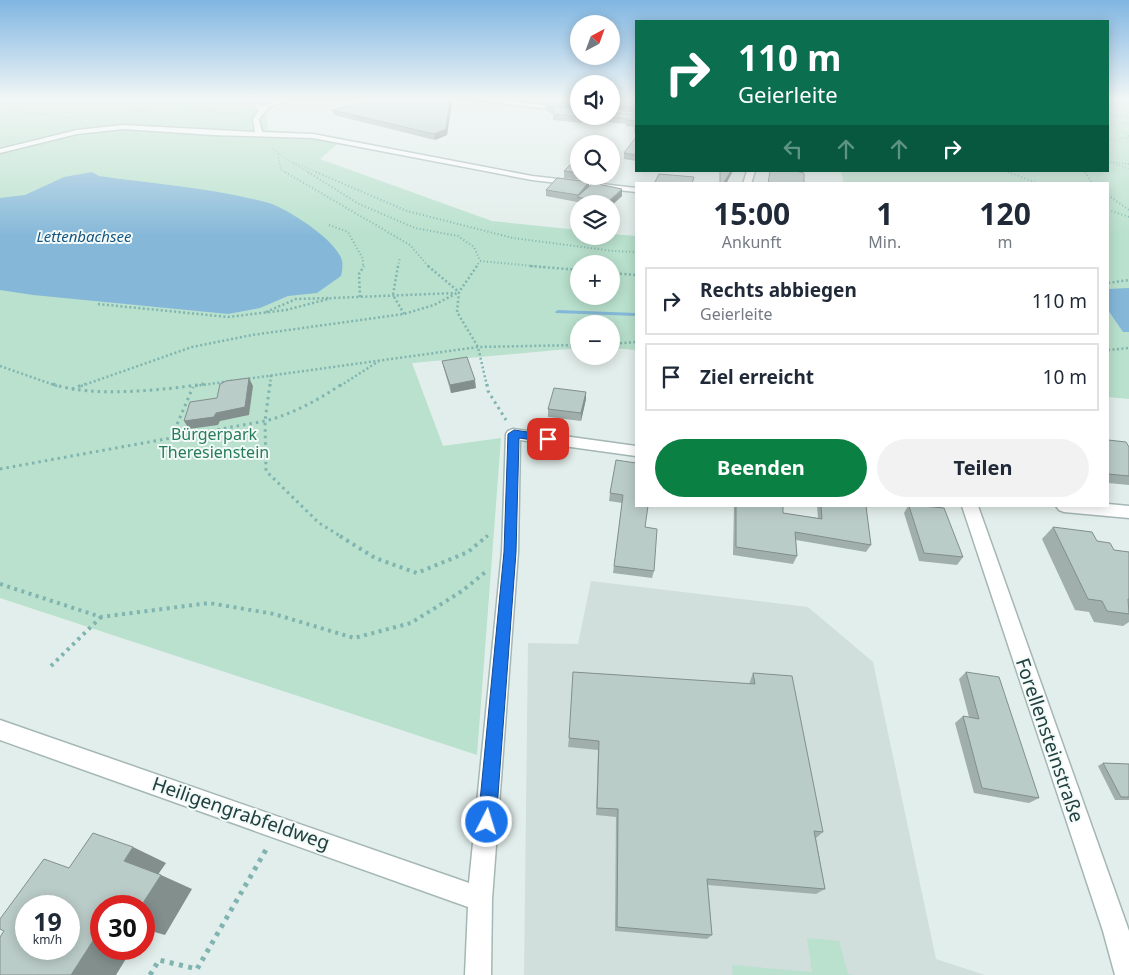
<!DOCTYPE html>
<html lang="de">
<head>
<meta charset="utf-8">
<style>
  :root { --surface:#fff; --page:#f2f2f3; --text:#1f2937; --muted:#747a83; --line:#e0e1e3; --accent:#0b8043 }
  body { margin:0; font-family:"Noto Sans",sans-serif; background:var(--page); color:var(--text); height:100vh; display:flex; flex-direction:column; font-size:19px; white-space:nowrap }
  * { box-sizing:border-box; margin:0 }
  p { font-size:16px; color:var(--muted) }
  .icon { flex:none; width:28px; height:28px; fill:none; stroke:currentColor; stroke-width:2; stroke-linecap:round; stroke-linejoin:round }
  .map { position:relative; flex:1; overflow:hidden }
  .side { position:absolute; left:635px; top:182px; width:474px; height:325px; display:flex; flex-direction:column; background:var(--surface); border-radius:0px; box-shadow:0 2px 12px #0003 }
  .side>* { flex:none }
  .top-card { position:absolute; left:635px; top:20px; width:474px; height:152px; border-radius:0px; box-shadow:0 2px 12px #0003; background:#0b6e4f; color:#fff; overflow:hidden }
  .needle { width:32px; rotate:41deg }
  .tools { position:absolute; left:570px; top:15px; display:grid; gap:10px }
  .tools a { display:grid; place-items:center; width:50px; height:50px; border-radius:50%; background:var(--surface); box-shadow:0 2px 12px #0003; font-size:25px }
  .speed { position:absolute; left:15px; top:895px; display:flex; gap:10px; font-size:25px; font-weight:700; text-align:center }
  .speed>* { display:grid; place-content:center; width:65px; height:65px; border-radius:50%; background:var(--surface); box-shadow:0 2px 12px #0003; line-height:1 }
  .speed small { font-size:12px; font-weight:400 }
  .speed .limit { border:8px solid #d22; background:#fff; color:#111 }
  .pin { position:absolute; display:grid; place-items:center; width:42px; height:42px; color:#fff; margin:-21px; border-radius:10px; box-shadow:0 2px 8px #0006 }
  .me { position:absolute; width:55px; margin:-28px; rotate:5deg; stroke-linejoin:round; filter:drop-shadow(0 0 4px #0008) }
  .turn { display:flex; align-items:center; gap:18px; height:105px; padding:0 20px; font-size:22px }
  .turn .icon { width:65px; height:65px; stroke-width:2.5 }
  .turn b { display:block; font-size:35px; line-height:42px }
  .lanes { display:flex; align-items:center; height:48px; padding:0 20px; background:#0003; justify-content:center; gap:25px; direction:ltr }
  .lanes .off { opacity:.35 }
  .eta { display:flex; justify-content:space-evenly; align-items:center; height:85px; text-align:center }
  .eta b { font-size:30px; font-weight:700; line-height:35px }
  .action { display:flex; gap:10px; margin-top:auto; padding:10px 20px }
  .action a { flex:1; height:58px; border-radius:30px; background:var(--accent); color:#fff; font-size:20px; font-weight:700; line-height:58px; text-align:center }
  .action a+a { background:var(--page); color:var(--text) }
  ul { padding:0; list-style:none }
  li { display:flex; align-items:center; gap:15px; height:68px; margin:0 10px 8px; padding:0 10px; border:2px solid var(--line); border-radius:0px }
  li div { flex:1 }
  li b { display:block; font-size:19px }
  li em { font-style:normal }
  .map>svg:first-child { display:block }
</style>
</head>
<body>
<div class="map">
<svg width="1129" height="975" viewBox="0 0 1129 975">
  <rect width="100%" height="100%" fill="#e2eeeb"/>
  <polygon fill="#d0dedc" points="591,581 808,607 873,662 936,959 985,975 524,975 528,643 578,644"/>
  <g fill="#b9e1cd" fill-rule="evenodd">
    <path d="M0,99h283l-17,15 2,16 76,8 -24,21 172,62 87,9v6h32v-2l25,2v114l-25,-2v-24h-32v24l-167,15 31,83 58,-8 -24,317 -477,-157zM579,264h32v32h-32z"/>
    <polygon points="1108,99 1129,99 1129,399 1108,397 1108,184 844,184 841,171 1108,171"/>
    <polygon points="807,938 839,941 848,974 855,975 733,975 732,965 812,972"/>
  </g>
  <g fill="#85b8d8">
    <path d="M92,172l7,4c56,8 115,12 170,27 19,6 69,38 73,58 1,4 0,11 -1,15l-24,17 -29,3 -28,12 -32,6 -195,-19 -33,-5v-92l25,-3 39,-18z"/>
    <polygon points="1129,288 1129,332 1123,332 1108,310 1108,289"/>
  </g>
  <g fill="none" stroke-linecap="round" stroke-linejoin="round">
    <polygon fill="#85b8d8" fill-rule="evenodd" points="558,310 636,313 636,316 556,313 555,312"/>
    <g stroke="#a4b7b4" stroke-width="3">
      <g id="minor">
        <polygon points="247,99 254,99 262,107 278,99 288,99 269,107 259,119 262,132 313,134 532,176 636,188 636,192 532,180 313,138 213,135 123,129 77,134 0,153 0,149 77,130 123,125 255,132 253,119 259,110"/>
        <polygon points="471,99 494,99 579,109 579,113"/>
        <polygon points="747,171 755,171 751,184 743,184"/>
        <polygon points="513,429 636,446 636,456 520,440 518,552 492,899 491,975 465,975 468,907 0,740 0,720 469,883 502,552 506,434 508,431"/>
        <polygon points="1108,504 1129,506 1129,518 1064,512 1059,510 1056,506 1108,506"/>
        <polygon points="962,506 978,506 1129,931 1129,975 1115,975 1103,931"/>
      </g>
    </g>
    <g stroke="#80b4b0" stroke-width="1" stroke-dasharray="1 2" stroke-linecap="butt">
      <polyline points="86,99 132,103 162,103 178,107 244,115"/>
      <polyline points="0,104 21,112 72,118"/>
      <polyline points="3,105 6,100 28,99"/>
      <polyline points="128,112 148,110 167,99"/>
      <polyline points="1108,114 1129,117"/>
      <polyline points="1108,118 1119,117"/>
      <polyline points="1108,120 1129,124"/>
      <polyline points="1108,122 1129,136"/>
      <polyline points="1108,141 1129,137"/>
      <polyline points="273,149 288,160"/>
      <polyline points="278,154 281,170 287,173"/>
      <polyline points="288,160 319,173"/>
      <polyline points="1108,161 1129,169"/>
      <polyline points="1113,162 1129,164"/>
      <polyline points="293,163 310,173"/>
      <polyline points="1005,171 1011,173"/>
      <polyline points="1084,171 1086,173"/>
    </g>
    <g stroke="#80b4b0" stroke-width="2" stroke-dasharray="1 2.5" stroke-linecap="butt">
      <polyline points="285,172 410,245 429,267"/>
      <polyline points="308,172 359,204 415,228 458,236 474,247 480,261"/>
      <polyline points="316,172 407,211 513,238 613,251 636,252"/>
      <polyline points="1008,172 1040,184"/>
      <polyline points="1085,172 1093,184"/>
      <polyline points="1108,195 1129,210"/>
      <polyline points="1108,210 1129,217"/>
      <polyline points="329,225 348,232 363,259 363,267"/>
      <polyline points="480,261 544,267"/>
      <polyline points="398,267 400,257"/>
      <polyline points="476,267 480,261"/>
    </g>
    <g stroke="#80b4b0" stroke-width="2.5" stroke-dasharray="2 2.5" stroke-linecap="butt">
      <polyline points="398,266 393,295 404,314"/>
      <polyline points="428,266 459,292"/>
      <polyline points="477,266 459,292 457,312 478,347 487,386"/>
      <polyline points="530,266 579,270"/>
      <polyline points="611,273 636,275"/>
      <polyline points="1108,283 1129,280"/>
      <polyline points="360,297 359,274 364,266"/>
      <polyline points="98,304 228,317 286,310 332,298 456,293"/>
      <polyline points="266,312 296,299 329,298"/>
      <polyline points="611,344 636,342"/>
      <polyline points="1108,350 1129,348"/>
      <polyline points="0,366 57,386"/>
      <polyline points="81,386 192,347 252,335 404,314 434,305 459,292"/>
      <polyline points="195,386 478,347 579,345"/>
      <polyline points="270,386 271,374"/>
      <polyline points="340,386 379,361"/>
    </g>
    <g stroke="#80b4b0" stroke-width="3" stroke-dasharray="2.5 4" stroke-linecap="butt">
      <path d="M53,384c38,14 110,6 151,0"/>
      <polyline points="270,384 265,421 266,471 319,523 342,537"/>
      <polyline points="487,384 488,391 506,420"/>
      <polyline points="72,389 85,384"/>
      <polyline points="172,436 193,387"/>
      <path d="M0,469l265,-48c28,-7 53,-21 77,-37"/>
      <polyline points="486,537 491,533"/>
    </g>
    <g stroke="#80b4b0" stroke-width="4" stroke-dasharray="3 4.5" stroke-linecap="butt">
      <polyline points="340,536 375,558 417,573 468,552 487,536"/>
      <polyline points="0,584 101,617 209,603 274,614 354,638 411,623 462,591 488,570"/>
      <polyline points="51,666 101,617"/>
    </g>
    <polyline stroke="#80b4b0" stroke-width="5" stroke-dasharray="4 5.5" stroke-linecap="butt" points="150,975 159,960 197,969 267,848"/>
    <use href="#minor" fill="#fff" fill-rule="evenodd"/>
  </g>
  <g fill="#a0afac">
    <polygon points="519,99 579,99 579,108 521,100"/>
    <polygon points="611,99 636,99 636,113 611,110"/>
    <polygon points="452,102 447,135 435,140 334,115 332,110"/>
    <polygon points="545,105 579,116 636,115 636,133 634,133 634,127 626,126 626,124 585,120 582,123 553,120 553,114 545,110"/>
    <polygon points="636,137 636,161 624,159 624,153"/>
    <polygon points="579,160 579,176 600,176 595,181 564,178 564,171"/>
    <polygon points="589,182 589,187 622,196 611,206 611,204 577,204 577,202 546,196 546,190"/>
    <polygon points="442,361 476,388 451,393 444,369"/>
    <polygon points="586,392 586,399 581,421 548,417 548,409"/>
    <polygon points="1108,440 1129,447 1129,485 1108,483"/>
    <polygon points="616,460 645,527 654,571 652,578 613,573 622,503 609,501 610,493"/>
    <polygon points="734,506 783,506 783,513 818,518 817,506 866,506 871,545 866,552 796,540 797,556 793,564 733,555"/>
    <polygon points="908,506 923,506 963,557 957,565 919,561 904,513"/>
    <polygon points="1053,527 1097,541 1114,550 1129,552 1129,622 1123,626 1094,622 1089,612 1075,610 1042,539"/>
    <polygon points="966,672 1039,798 1029,803 974,793 955,723 963,716 969,717 959,679"/>
    <polygon points="753,673 823,832 816,838 825,889 816,894 708,885 712,935 707,939 615,931 616,817 596,815 598,750 568,747 569,738 749,684"/>
    <polygon points="1103,763 1129,764 1129,800 1115,800 1098,766"/>
  </g>
  <g fill="#828f8c">
    <polygon points="450,99 451,99 452,102 447,135 435,140 434,134"/>
    <polygon points="583,116 585,116 585,120 582,123 582,117"/>
    <polygon points="731,171 733,171 726,184 723,184"/>
    <polygon points="596,176 600,176 595,181"/>
    <polygon points="589,182 589,188 578,198 578,195"/>
    <polygon points="622,189 622,196 611,206 611,204 607,204"/>
    <polygon points="249,378 253,386 249,415 220,421 218,425 189,429 184,421"/>
    <polygon points="475,380 476,388 451,393 450,385"/>
    <polygon points="586,392 586,399 581,421 581,413"/>
    <polygon points="133,847 166,863 157,876 124,861"/>
    <polygon points="161,875 192,889 165,935 144,929 144,930 144,906 141,906"/>
    <polygon points="101,928 101,949 132,949 116,975 71,975"/>
  </g>
  <g fill="#baccc8" stroke="#828f8c" fill-rule="evenodd">
    <polygon points="385,99 450,99 446,129 434,134 332,110"/>
    <polygon points="557,99 579,99 579,102"/>
    <polygon points="611,99 636,99 636,108 611,105"/>
    <polygon points="545,105 579,109 579,116 583,116 582,117 553,114 554,109"/>
    <polygon points="611,112 636,115 636,121 627,120 628,119 603,116 611,116"/>
    <polygon points="636,137 636,155 624,153"/>
    <polygon points="576,159 579,160 579,173 564,171"/>
    <polygon points="720,171 731,171 723,184 720,184"/>
    <polygon points="770,171 799,171 799,172 804,173 804,184 768,184"/>
    <polygon points="659,174 694,177 692,184 654,184"/>
    <polygon points="557,178 589,182 578,195 546,190"/>
    <polygon points="593,183 622,189 607,203 577,197"/>
    <polygon points="467,357 475,380 450,385 442,361"/>
    <polygon points="249,378 245,407 216,413 214,417 184,421 190,402 217,398 220,384 226,381"/>
    <polygon points="554,388 586,392 581,413 548,409"/>
    <polygon points="1108,440 1126,442 1129,447 1129,476 1108,474"/>
    <polygon points="616,460 636,463 636,506 648,506 645,527 657,529 654,571 614,566 623,495 610,493"/>
    <polygon points="736,506 783,506 783,513 822,519 821,506 866,506 871,545 795,532 797,556 736,547"/>
    <polygon points="909,506 923,506 944,508 963,557 924,553"/>
    <polygon points="1053,527 1092,532 1097,541 1110,543 1114,550 1129,552 1129,599 1128,599 1129,614 1107,611 1102,601 1088,599"/>
    <polygon points="573,672 755,684 753,673 792,676 823,832 814,831 825,889 707,879 712,935 617,927 618,809 597,808 599,741 569,738"/>
    <polygon points="966,672 999,677 1039,798 982,788 963,716 979,719"/>
    <polygon points="1103,763 1129,764 1129,797 1121,797"/>
    <path d="M93,833l40,14 -9,14 37,14 -20,31h-40v22l-30,47h-71v-38l4,-6 -4,-2v-10l44,-60 25,9zM26,906h43v43h-43z"/>
  </g>
  <linearGradient id="sky" x2="0" y2="1"><stop stop-color="#80b6e2"/><stop offset="0.42" stop-color="#f2f7f6"/><stop offset="1" stop-color="#f2f7f6" stop-opacity="0"/></linearGradient>
  <rect width="1129" height="236" fill="url(#sky)"/>
  <polygon fill="#1a73e8" stroke="#114b97" points="514,430 548,435 554,439 548,442 519,438 516,552 496,822 493,828 487,830 481,828 478,822 504,552 508,434"/>
  <g text-anchor="middle" stroke-width="4" stroke-linejoin="round" paint-order="stroke">
    <g font-size="15" font-style="italic" fill="#145683" stroke="#f3faf8">
      <text x="84" y="242">Lettenbachsee</text>
    </g>
    <g font-size="16" fill="#267c5b" stroke="#f3faf8">
      <text x="214" y="440">Bürgerpark<tspan x="214" dy="18">Theresienstein</tspan></text>
    </g>
    <g font-size="19" fill="#204140" stroke="#f3faf8">
      <text transform="translate(1050 740) rotate(71)" y="7">Forellensteinstraße</text>
      <text transform="translate(241 813) rotate(19)" y="7">Heiligengrabfeldweg</text>
    </g>
  </g>
</svg>
<div class="tools">
<a><svg class="needle" viewBox="-14 -14 28 28"><path d="M0-13l5 13h-10z" fill="#e53935"/><path d="M0 13l5-13h-10z" fill="#747a83"/></svg></a>
<a><svg class="icon" aria-label="sound" viewBox="0 0 24 24"><path d="M4 9h4l5-4v14l-5-4H4zM17 9q2 3 0 6"/></svg></a>
<a><svg class="icon" aria-label="search" viewBox="0 0 24 24"><circle cx="10" cy="10" r="6"/><path d="M15 15l6 6"/></svg></a>
<a><svg class="icon" aria-label="layers" viewBox="0 0 24 24"><path d="M12 4l9 5-9 5-9-5zM3 14l9 5 9-5"/></svg></a>
<a>+</a>
<a>−</a>
</div>
<div class="speed"><div>19<small>km/h</small></div><div class="limit">30</div></div>
<div class="pin" style="left:548px;top:439px;background:#d93025"><svg class="icon" aria-label="arrive" viewBox="0 0 24 24"><path d="M6 21V4h12l-3 4 3 4H6"/></svg></div>
<svg class="me" style="left:487px;top:822px" viewBox="-20 -20 40 40"><circle r="17" fill="#1a73e8" stroke="#fff" stroke-width="3"/><path d="M0-11L8 9 0 5-8 9z" fill="#fff"/></svg>
<div class="top-card">
<div class="turn"><svg class="icon" aria-label="right" viewBox="0 0 24 24"><path d="M7 20v-9h11M14 6l5 5-5 5"/></svg><div><b>110 m</b>Geierleite</div></div>
<div class="lanes"><svg class="icon off" aria-label="left" viewBox="0 0 24 24"><path d="M17 20v-9H6M10 6l-5 5 5 5"/></svg><svg class="icon off" aria-label="ahead" viewBox="0 0 24 24"><path d="M12 20V5M6 11l6-6 6 6"/></svg><svg class="icon off" aria-label="ahead" viewBox="0 0 24 24"><path d="M12 20V5M6 11l6-6 6 6"/></svg><svg class="icon" aria-label="right" viewBox="0 0 24 24"><path d="M7 20v-9h11M14 6l5 5-5 5"/></svg></div>
</div>
<section class="side">
<div class="eta">
<div><b>15:00</b><p>Ankunft</p></div>
<div><b>1</b><p>Min.</p></div>
<div><b>120</b><p>m</p></div>
</div>
<ul>
<li><svg class="icon" aria-label="right" viewBox="0 0 24 24"><path d="M7 20v-9h11M14 6l5 5-5 5"/></svg><div><b>Rechts abbiegen</b><p>Geierleite</p></div><em>110 m</em></li>
<li><svg class="icon" aria-label="arrive" viewBox="0 0 24 24"><path d="M6 21V4h12l-3 4 3 4H6"/></svg><div><b>Ziel erreicht</b></div><em>10 m</em></li>
</ul>
<div class="action"><a>Beenden</a><a>Teilen</a></div>
</section>
</div>
</body>
</html>
